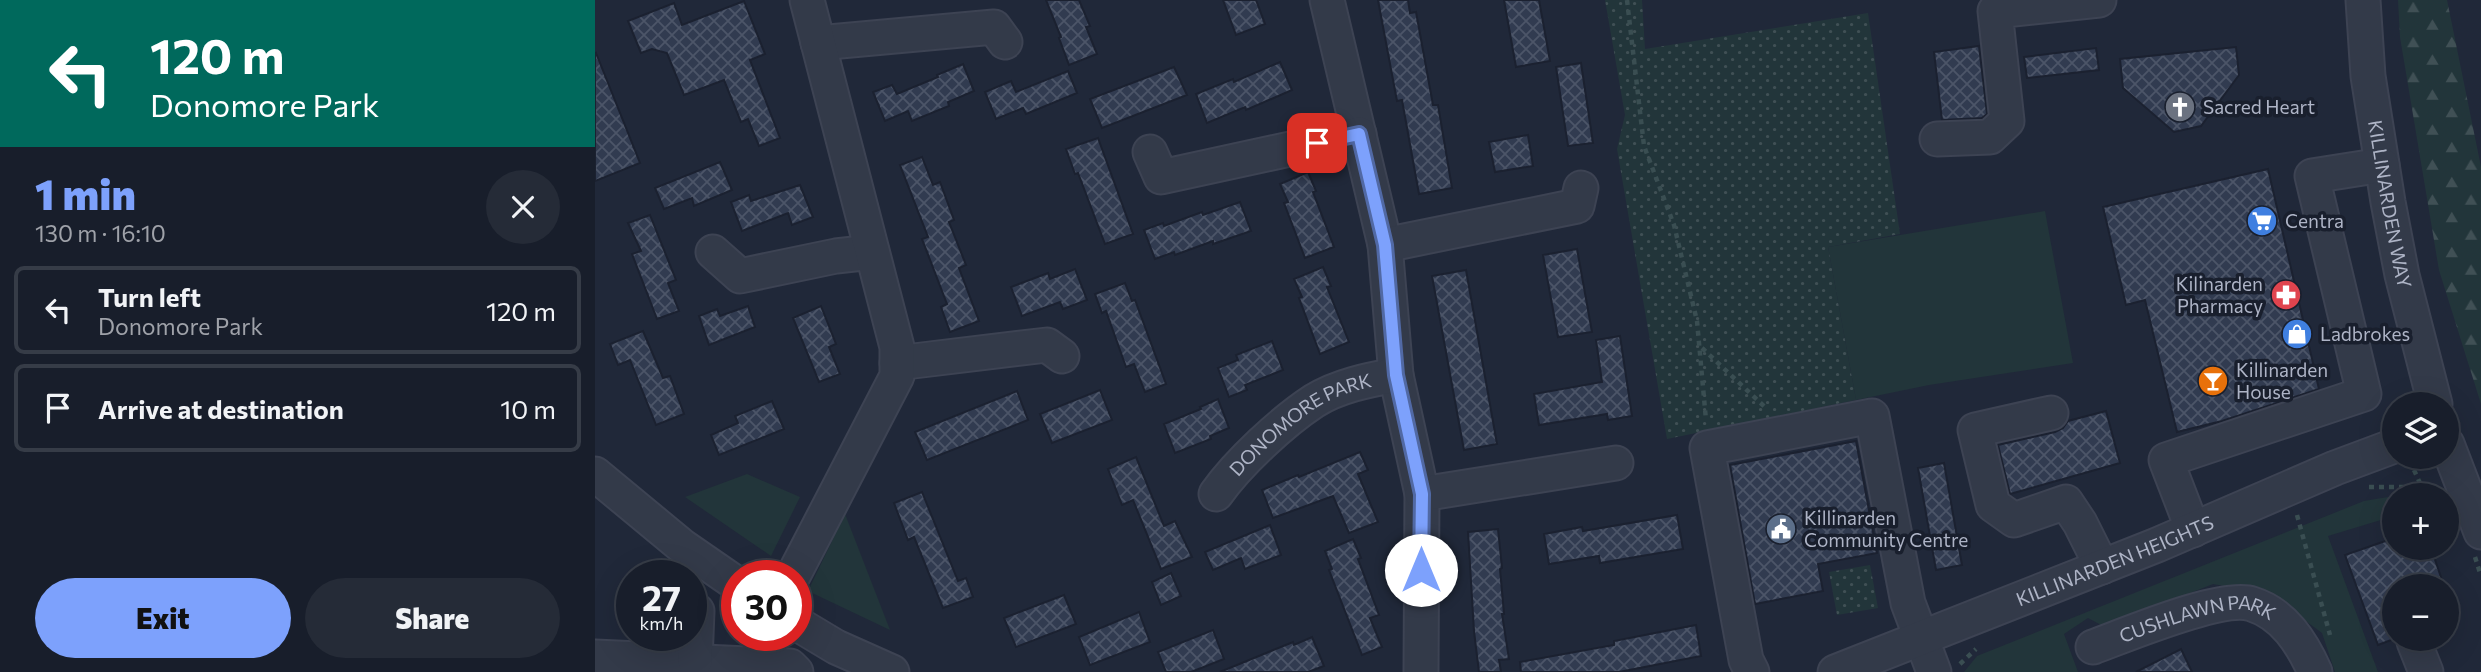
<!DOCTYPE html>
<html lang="en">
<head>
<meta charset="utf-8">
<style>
  :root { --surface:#181e2b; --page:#252b37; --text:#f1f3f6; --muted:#9fa2a9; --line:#363c47; --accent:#7da1fc }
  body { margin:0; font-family:Commissioner,sans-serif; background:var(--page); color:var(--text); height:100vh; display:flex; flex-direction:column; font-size:26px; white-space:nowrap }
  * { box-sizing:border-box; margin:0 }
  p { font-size:23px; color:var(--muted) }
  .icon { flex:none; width:38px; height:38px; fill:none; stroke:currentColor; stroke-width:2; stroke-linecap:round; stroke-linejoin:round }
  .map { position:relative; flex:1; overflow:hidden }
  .sheet { display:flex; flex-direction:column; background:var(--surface); width:595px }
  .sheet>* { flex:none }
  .hud { background:#00695c; color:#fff; overflow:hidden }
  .tools { position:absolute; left:1787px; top:392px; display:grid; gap:14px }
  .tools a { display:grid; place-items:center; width:77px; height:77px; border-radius:50%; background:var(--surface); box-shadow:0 7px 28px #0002,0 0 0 2px var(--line); font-size:35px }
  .speed { position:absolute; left:21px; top:560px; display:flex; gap:14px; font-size:35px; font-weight:700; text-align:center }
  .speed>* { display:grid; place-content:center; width:91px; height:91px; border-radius:50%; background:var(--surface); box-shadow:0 7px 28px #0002,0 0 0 2px var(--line); line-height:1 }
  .speed small { font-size:18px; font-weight:400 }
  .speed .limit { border:10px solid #d22; background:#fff; color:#111 }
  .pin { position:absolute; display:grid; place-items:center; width:60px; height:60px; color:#fff; margin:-30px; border-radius:14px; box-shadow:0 4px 10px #0006 }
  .me { position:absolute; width:77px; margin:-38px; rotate:0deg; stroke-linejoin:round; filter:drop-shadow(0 0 5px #0008) }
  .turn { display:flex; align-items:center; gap:24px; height:147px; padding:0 35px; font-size:32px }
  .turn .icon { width:91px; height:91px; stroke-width:2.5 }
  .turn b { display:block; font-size:49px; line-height:60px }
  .round { display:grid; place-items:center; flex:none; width:74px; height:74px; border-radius:37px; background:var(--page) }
  .summary { display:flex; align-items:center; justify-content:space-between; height:119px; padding:0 35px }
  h1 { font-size:42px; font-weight:800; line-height:52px; color:var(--accent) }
  .action { display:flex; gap:14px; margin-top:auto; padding:14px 35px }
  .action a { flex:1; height:80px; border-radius:42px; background:var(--accent); color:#111; font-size:28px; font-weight:800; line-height:80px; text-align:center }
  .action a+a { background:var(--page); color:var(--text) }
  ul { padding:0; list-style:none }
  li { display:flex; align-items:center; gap:21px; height:88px; margin:0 14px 10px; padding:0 21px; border:4px solid var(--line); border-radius:10px }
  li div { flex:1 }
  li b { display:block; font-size:26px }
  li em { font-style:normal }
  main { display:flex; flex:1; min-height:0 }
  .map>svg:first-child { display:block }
</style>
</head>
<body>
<main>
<section class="sheet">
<div class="hud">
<div class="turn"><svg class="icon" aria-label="left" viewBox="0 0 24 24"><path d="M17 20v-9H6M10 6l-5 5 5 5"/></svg><div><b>120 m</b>Donomore Park</div></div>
</div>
<div class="summary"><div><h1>1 min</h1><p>130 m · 16:10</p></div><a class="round"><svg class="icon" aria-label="close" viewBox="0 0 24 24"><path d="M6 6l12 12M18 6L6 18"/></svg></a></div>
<ul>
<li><svg class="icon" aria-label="left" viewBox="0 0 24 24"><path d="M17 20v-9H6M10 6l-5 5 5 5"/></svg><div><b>Turn left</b><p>Donomore Park</p></div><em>120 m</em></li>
<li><svg class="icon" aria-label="arrive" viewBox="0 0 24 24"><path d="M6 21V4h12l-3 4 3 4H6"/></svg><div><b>Arrive at destination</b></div><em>10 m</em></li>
</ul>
<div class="action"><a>Exit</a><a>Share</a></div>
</section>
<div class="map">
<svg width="1886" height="672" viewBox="0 0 1886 672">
  <defs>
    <pattern id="forest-firs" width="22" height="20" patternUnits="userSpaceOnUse" patternTransform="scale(1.75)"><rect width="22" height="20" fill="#22353a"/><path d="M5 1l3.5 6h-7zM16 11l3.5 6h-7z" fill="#405055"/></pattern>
    <pattern id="park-dots" width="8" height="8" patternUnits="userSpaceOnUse" patternTransform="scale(1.75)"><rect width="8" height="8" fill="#22353a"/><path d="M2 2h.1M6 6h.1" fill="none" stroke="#405055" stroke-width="1.8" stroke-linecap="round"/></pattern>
    <pattern id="building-cross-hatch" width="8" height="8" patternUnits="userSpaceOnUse" patternTransform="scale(1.75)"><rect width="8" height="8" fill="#313b50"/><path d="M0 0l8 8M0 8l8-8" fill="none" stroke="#4c5568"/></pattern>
  </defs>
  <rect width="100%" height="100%" fill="#202839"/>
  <g fill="#22353a">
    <polygon points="1450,211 1478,363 1334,385 1261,400 1233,247"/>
    <polygon points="152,474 205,497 176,556 90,497"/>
    <polygon points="1799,496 1799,516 1733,536 1783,672 1740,672 1727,633 1674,594 1618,584 1510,627 1493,618 1469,634 1483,672 1369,672 1382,656 1769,501"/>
    <polygon points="250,514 295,630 213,591"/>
  </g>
  <polygon fill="url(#forest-firs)" points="1803,0 1852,0 1886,167 1886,404 1844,270 1805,37"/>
  <g fill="url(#park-dots)">
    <polygon points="1010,0 1047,0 1050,49 1273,13 1305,234 1233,247 1261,400 1072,439 1022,149 1030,115"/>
    <polygon points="1275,565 1283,608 1242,615 1234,572"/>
  </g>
  <g fill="url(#building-cross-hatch)" stroke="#1b2130" stroke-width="2">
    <polygon points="451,0 484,0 495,26 491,27 502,54 474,65 464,38 466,37"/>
    <polygon points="628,0 661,0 670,24 641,35"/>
    <polygon points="783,0 813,0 815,13 821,12 838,105 843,105 857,188 824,194 807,100 802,101"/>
    <polygon points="909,0 944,0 955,61 921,67"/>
    <polygon points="149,1 170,54 155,60 185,138 164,146 153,119 146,122 129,80 89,95 72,53 57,49 46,53 33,21 79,3 87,25"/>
    <polygon points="1384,46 1392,114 1387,118 1347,120 1339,52"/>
    <polygon points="1641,47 1644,75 1606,126 1579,132 1528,88 1525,59"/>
    <polygon points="1501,48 1504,70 1432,78 1429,57"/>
    <polygon points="1,53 45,163 0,181 0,54"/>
    <polygon points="685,62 697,90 651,110 650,107 612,123 601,94 638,79 639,82"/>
    <polygon points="986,63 998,143 973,146 961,67"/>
    <polygon points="368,64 379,91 353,102 354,106 317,121 313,111 290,121 278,92 297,85 302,94 343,77 342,75"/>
    <polygon points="579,67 592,95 507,128 495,99"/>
    <polygon points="473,71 482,93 431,114 428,108 401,119 390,92 416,81 421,92"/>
    <polygon points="933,135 938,166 900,172 894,142"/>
    <polygon points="503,138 538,234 510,244 483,173 480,174 471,149"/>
    <polygon points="327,157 338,185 345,182 359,220 354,222 371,265 364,268 384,321 355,332 346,307 352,304 327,239 333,237 305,165"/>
    <polygon points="125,162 137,190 99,206 97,198 69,209 60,188"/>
    <polygon points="1673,169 1724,389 1627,421 1582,432 1550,300 1531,305 1508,207"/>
    <polygon points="713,172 721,191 718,192 739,247 710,258 689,203 693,202 685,184"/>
    <polygon points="205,185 218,217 197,225 193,213 147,231 136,202 154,195 156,201"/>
    <polygon points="645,202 656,231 618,244 618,241 580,255 579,252 560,259 549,230 568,223 569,226 607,212 608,215"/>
    <polygon points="55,215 81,280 73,283 84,311 62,319 37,254 46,251 33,223"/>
    <polygon points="982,249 997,332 963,337 948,255"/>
    <polygon points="728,267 736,286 732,287 754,342 725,354 704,298 707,297 699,279"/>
    <polygon points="480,269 492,300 468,309 465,302 427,316 416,287 453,273 455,279"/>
    <polygon points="871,270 902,444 869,450 837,276"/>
    <polygon points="530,283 537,301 540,300 571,384 550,392 539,364 531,367 511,311 507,313 500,294"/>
    <polygon points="153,306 160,327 114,345 104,316 122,309 125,316"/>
    <polygon points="226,306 241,344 234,347 245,374 224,382 198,318"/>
    <polygon points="48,331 68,378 75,376 89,414 61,425 35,360 23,365 15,344"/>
    <polygon points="1025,336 1037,416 1013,420 1012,414 944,425 939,394 1007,382 1001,340"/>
    <polygon points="677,341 688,370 650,385 652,390 634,397 623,368 643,360 641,355"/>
    <polygon points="505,390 517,420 457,443 445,414"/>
    <polygon points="422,391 433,420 332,460 320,432"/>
    <polygon points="623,399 634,428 615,436 616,439 580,453 569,424 606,409 605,407"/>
    <polygon points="177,401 189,429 124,455 116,435 143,423 140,416"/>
    <polygon points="1511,411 1525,463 1415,494 1403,445 1460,432 1468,428 1473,421"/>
    <polygon points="1261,441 1282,553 1223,564 1228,591 1160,604 1135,465"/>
    <polygon points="765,452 773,470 763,474 783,522 754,533 738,496 678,518 667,490 703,475 704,477"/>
    <polygon points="541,457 569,526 580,521 597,557 566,569 538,500 527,505 513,469"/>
    <polygon points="1349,463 1367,565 1341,570 1323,468"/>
    <polygon points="327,492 363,581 371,578 378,597 348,608 319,537 313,540 299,503"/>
    <polygon points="1082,515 1088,549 1005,563 1004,556 954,564 949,534 987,527 988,531"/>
    <polygon points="675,525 686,555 650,569 646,558 618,570 610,552"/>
    <polygon points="903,529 907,568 905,569 909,614 907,614 914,659 904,660 906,672 884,672 879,631 873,532"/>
    <polygon points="1799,538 1799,548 1836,548 1849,586 1799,586 1799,639 1783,645 1750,555"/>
    <polygon points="758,539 766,558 763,559 784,615 775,618 787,647 767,655 734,570 737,569 730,551"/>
    <polygon points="576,573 586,596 566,605 557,582"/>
    <polygon points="469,595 481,624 421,647 409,618"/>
    <polygon points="544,612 555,642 495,665 484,637"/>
    <polygon points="1101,625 1106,656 1024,672 926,672 925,662 1019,645 1019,641"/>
    <polygon points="618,630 629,659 596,672 571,672 563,652"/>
    <polygon points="717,637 729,666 713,672 625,672 698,642 699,645"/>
    <polygon points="1586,649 1597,672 1541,672"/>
  </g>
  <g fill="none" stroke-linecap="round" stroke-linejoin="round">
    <g stroke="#3d4353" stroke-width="37">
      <g id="minor">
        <polyline points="732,0 790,245 801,375 827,494 826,672"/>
        <path id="s1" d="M1768,0l5,76 20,126 14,73 33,129"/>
        <polyline points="223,43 399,27 410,42"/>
        <polyline points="1342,139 1395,137 1412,121 1400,11 1504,0"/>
        <polyline points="555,152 566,177 764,134"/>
        <polyline points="790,245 982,206 986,188"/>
        <polyline points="118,252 145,276 241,256 277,252"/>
        <polyline points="302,363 452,345 467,356"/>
        <polyline points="1456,413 1380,430 1398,505 1419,520 1471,502 1485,523 1507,567"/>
        <polyline points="1852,444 1886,532"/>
        <polyline points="0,474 87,546 142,584"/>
        <path id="s2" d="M621,494c22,-31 66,-72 98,-93 24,-15 54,-21 82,-26"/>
        <polyline points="827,494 1021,463"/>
        <polyline points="1598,530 1571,460 1769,394 1717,176 1787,165"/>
        <polyline points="198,576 302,376 302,347 212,0"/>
        <polyline points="201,623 241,647 297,672"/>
        <polyline points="1819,642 1831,672"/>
        <path id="s3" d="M1498,647c33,-12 129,-53 159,-43 32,10 50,39 63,68"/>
        <polyline points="0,657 195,666 201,672"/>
        <polyline points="100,661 102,611"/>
        <polyline points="1157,672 1151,660 1112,448 1277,416 1313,603 1339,672"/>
        <path id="s4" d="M1240,672l322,-127 178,-77 59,-22"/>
      </g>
    </g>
    <g stroke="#3a4e52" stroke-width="4.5" stroke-dasharray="5 5" stroke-linecap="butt">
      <polyline points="1032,0 1049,146 1079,225 1102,321 1111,420"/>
      <polyline points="1107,348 1172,409"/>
      <polyline points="1819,470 1830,494"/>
      <polyline points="1774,487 1839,487"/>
      <polyline points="1702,515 1735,635"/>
      <polyline points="1880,557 1886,576"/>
      <polyline points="1365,664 1381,649"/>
    </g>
    <use href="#minor" stroke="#333a49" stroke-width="33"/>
  </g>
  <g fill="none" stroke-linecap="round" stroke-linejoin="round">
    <g stroke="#5169a4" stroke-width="18">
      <polyline id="route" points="722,143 764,134 790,245 801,375 827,494 826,570"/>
    </g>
    <use href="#route" stroke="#7da1fc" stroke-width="12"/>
  </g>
  <defs>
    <g id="church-disc" transform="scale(1.575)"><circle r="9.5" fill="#6b7280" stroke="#191f2d"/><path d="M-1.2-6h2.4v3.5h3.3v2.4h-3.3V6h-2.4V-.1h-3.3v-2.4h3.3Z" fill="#fff"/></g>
    <g id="supermarket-disc" transform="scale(1.575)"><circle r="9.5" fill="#3f7fe0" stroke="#191f2d"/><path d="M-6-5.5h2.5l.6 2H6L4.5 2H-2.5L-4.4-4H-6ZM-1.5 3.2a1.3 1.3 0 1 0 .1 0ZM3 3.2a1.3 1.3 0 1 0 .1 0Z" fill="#fff"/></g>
    <g id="pharmacy-disc" transform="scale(1.575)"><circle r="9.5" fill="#e0444e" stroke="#191f2d"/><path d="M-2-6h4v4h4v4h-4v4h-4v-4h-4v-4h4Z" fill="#fff"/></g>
    <g id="shop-disc" transform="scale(1.575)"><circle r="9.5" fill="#3f7fe0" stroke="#191f2d"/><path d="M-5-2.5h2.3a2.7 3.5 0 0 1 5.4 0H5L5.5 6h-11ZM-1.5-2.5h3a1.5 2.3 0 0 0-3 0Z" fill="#fff"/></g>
    <g id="bar-disc" transform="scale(1.575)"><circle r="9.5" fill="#e8710a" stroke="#191f2d"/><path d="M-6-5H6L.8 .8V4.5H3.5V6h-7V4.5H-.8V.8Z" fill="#fff"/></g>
    <g id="civic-disc" transform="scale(1.575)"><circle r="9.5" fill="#5c6f8a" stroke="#191f2d"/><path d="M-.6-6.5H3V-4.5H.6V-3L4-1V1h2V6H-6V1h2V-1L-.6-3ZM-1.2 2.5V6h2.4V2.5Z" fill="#fff"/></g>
  </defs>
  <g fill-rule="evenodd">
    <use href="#church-disc" x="1585" y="107"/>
    <use href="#supermarket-disc" x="1667" y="221"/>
    <use href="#pharmacy-disc" x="1691" y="295"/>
    <use href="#shop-disc" x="1702" y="334"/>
    <use href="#bar-disc" x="1618" y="381"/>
    <use href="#civic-disc" x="1186" y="529"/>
  </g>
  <g text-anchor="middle" stroke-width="7" stroke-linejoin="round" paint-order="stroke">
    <g font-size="19" fill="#aeb4c6" stroke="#191f2d" text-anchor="start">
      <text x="1608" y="114">Sacred Heart</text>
      <text x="1690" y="228">Centra</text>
      <text x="1668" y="291" text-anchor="end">Kilinarden<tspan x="1668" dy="22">Pharmacy</tspan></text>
      <text x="1725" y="341">Ladbrokes</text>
      <text x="1641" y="377">Killinarden<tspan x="1641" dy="22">House</tspan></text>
      <text x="1209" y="525">Killinarden<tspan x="1209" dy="22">Community Centre</tspan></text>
    </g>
    <g font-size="19" fill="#aeb4c6" stroke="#191f2d">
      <text dy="7" stroke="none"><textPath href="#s1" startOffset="206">KILLINARDEN WAY</textPath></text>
      <text dy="7" stroke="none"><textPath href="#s2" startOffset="112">DONOMORE PARK</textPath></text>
      <text dy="7" stroke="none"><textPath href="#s4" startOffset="301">KILLINARDEN HEIGHTS</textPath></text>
      <text dy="7" stroke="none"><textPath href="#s3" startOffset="110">CUSHLAWN PARK</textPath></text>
    </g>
  </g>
</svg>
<div class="tools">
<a><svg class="icon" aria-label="layers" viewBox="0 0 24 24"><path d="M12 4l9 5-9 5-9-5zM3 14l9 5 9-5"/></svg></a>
<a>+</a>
<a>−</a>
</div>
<div class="speed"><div>27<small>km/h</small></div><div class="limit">30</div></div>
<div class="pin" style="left:722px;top:143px;background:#d93025"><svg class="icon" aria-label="arrive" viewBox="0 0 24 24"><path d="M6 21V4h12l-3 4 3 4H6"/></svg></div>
<svg class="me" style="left:826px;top:570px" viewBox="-20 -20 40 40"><circle r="19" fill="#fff"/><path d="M0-13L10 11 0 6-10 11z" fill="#7da1fc"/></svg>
</div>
</main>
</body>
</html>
